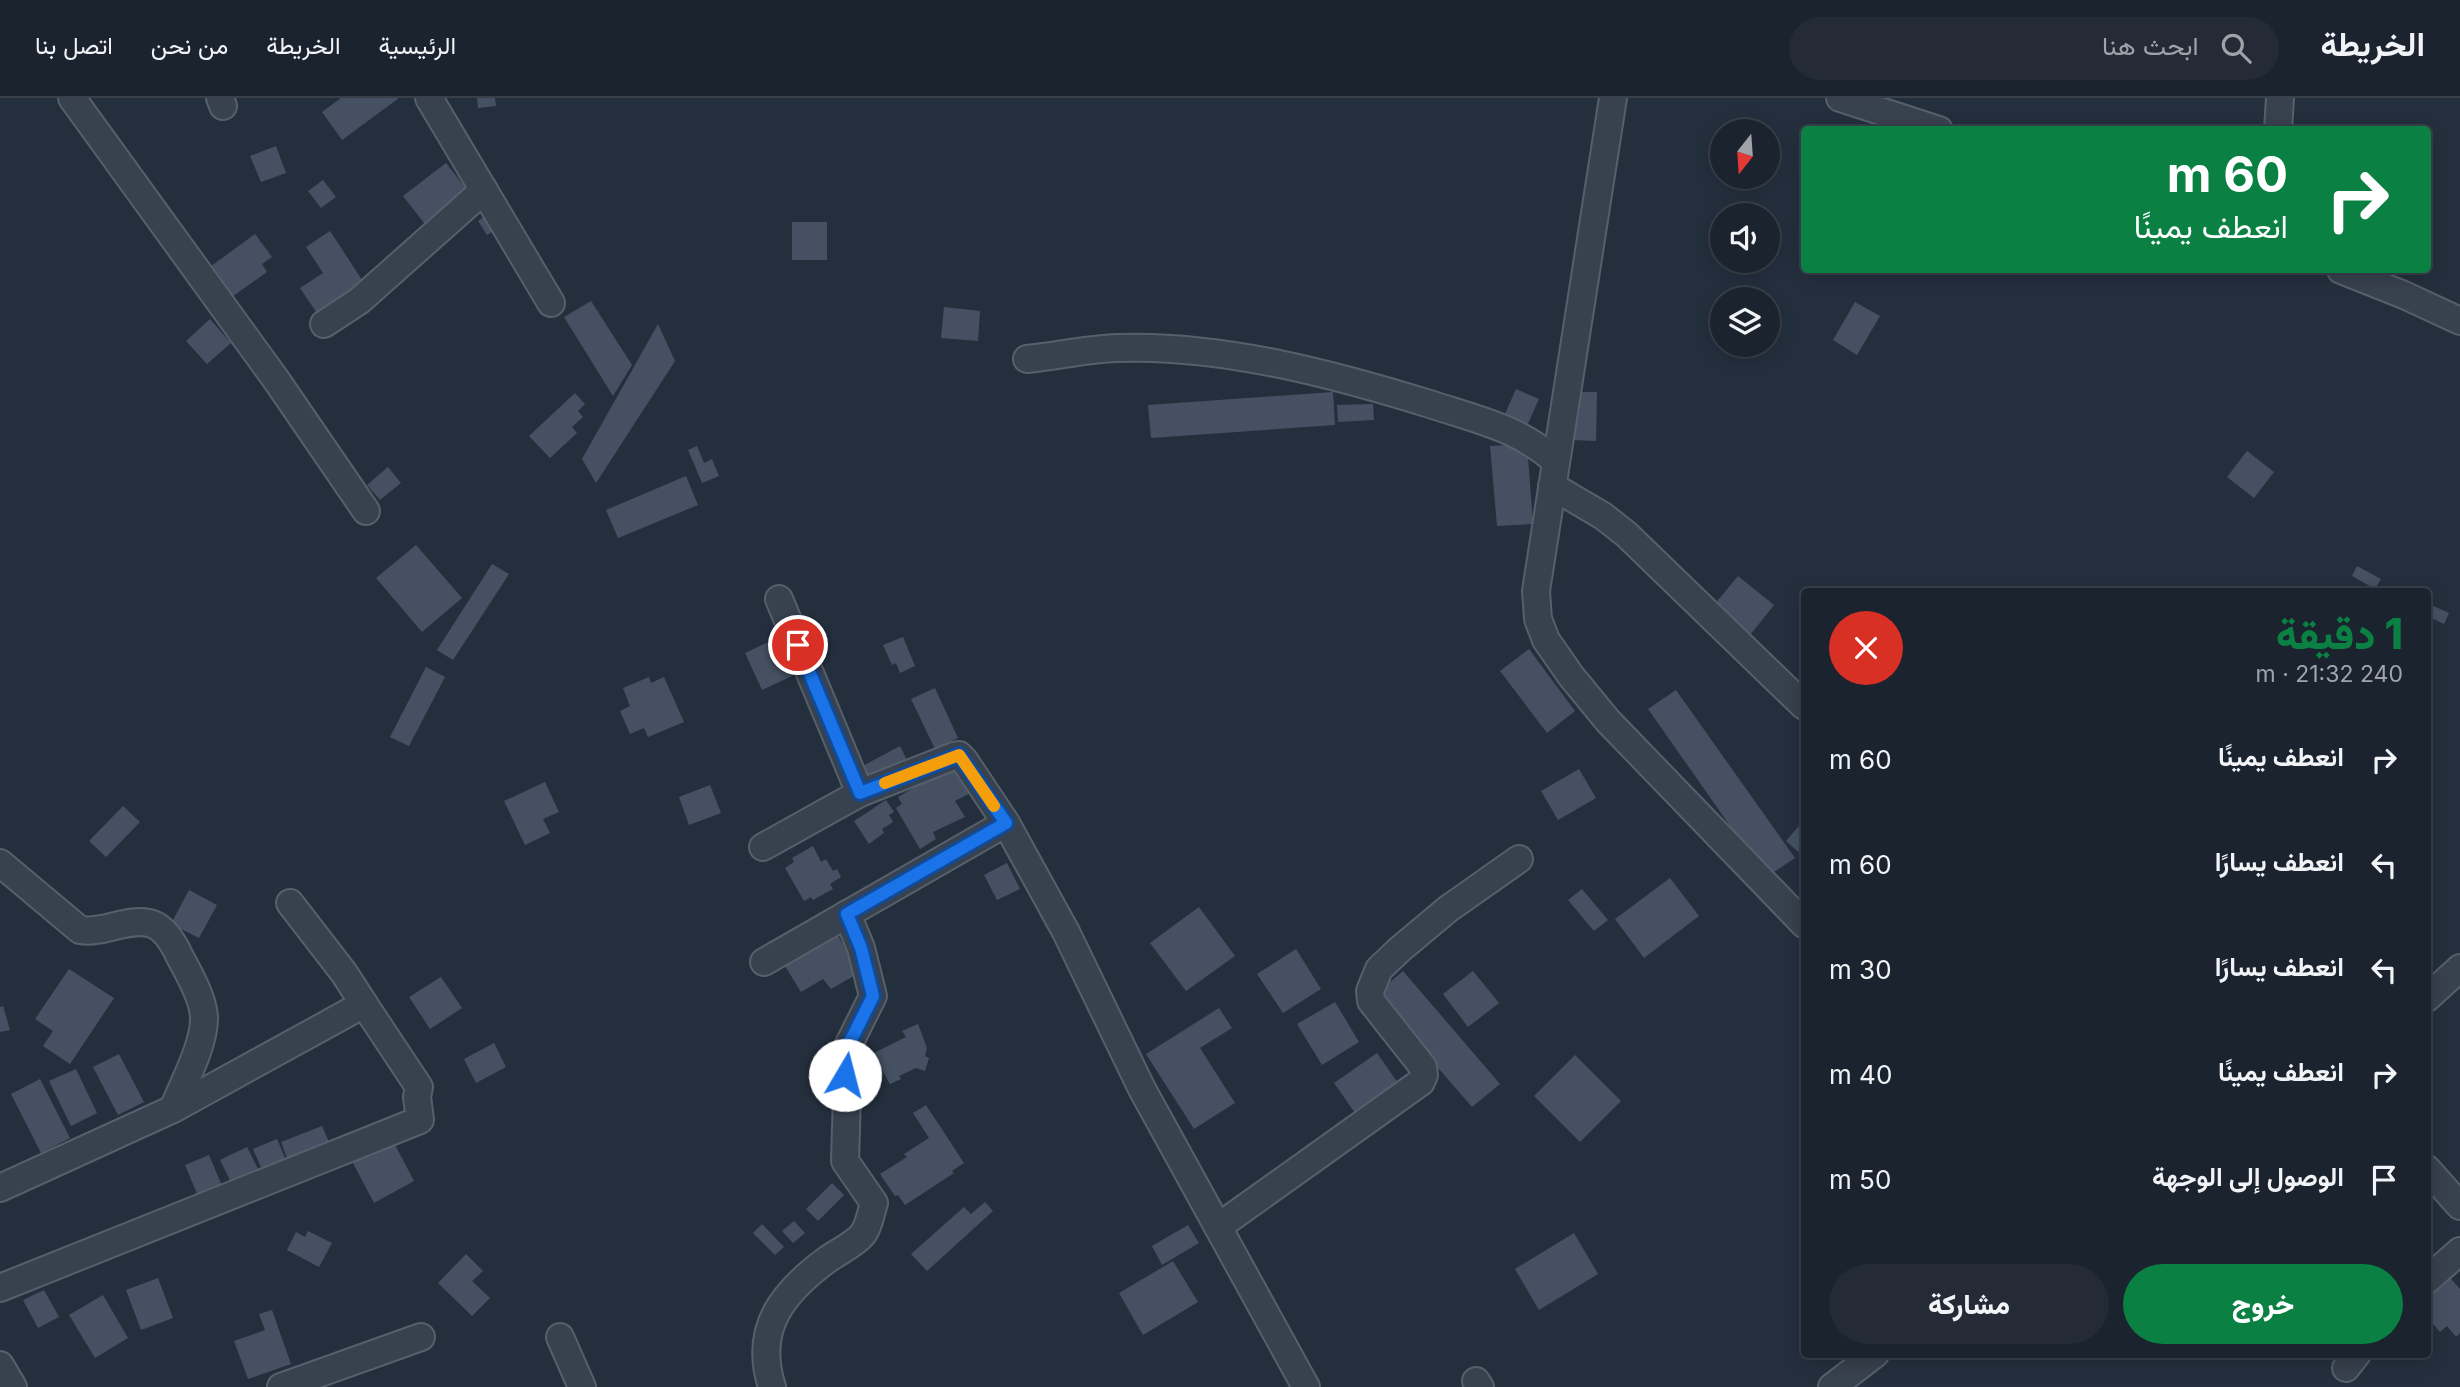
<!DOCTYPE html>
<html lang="ar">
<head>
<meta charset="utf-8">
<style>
  :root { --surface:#1b232e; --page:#242b36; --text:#f1f3f6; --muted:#a0a4aa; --line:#39404a; --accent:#0b8043 }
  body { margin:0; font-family:Inter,Vazirmatn,sans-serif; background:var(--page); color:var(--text); direction:rtl; height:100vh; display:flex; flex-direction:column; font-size:26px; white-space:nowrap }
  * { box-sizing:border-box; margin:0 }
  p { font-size:23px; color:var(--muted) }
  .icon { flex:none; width:38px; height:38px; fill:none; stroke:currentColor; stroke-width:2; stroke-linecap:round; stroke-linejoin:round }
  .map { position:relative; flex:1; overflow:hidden; direction:ltr }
  .sheet { position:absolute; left:1801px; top:490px; width:630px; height:770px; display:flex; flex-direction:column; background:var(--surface); border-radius:7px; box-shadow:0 4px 18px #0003,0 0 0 2px var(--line); direction:rtl }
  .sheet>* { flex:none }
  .banner { position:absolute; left:1801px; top:28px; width:630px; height:147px; border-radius:7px; box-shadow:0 4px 18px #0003,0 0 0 2px var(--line); direction:rtl; background:#0b8043; color:#fff; overflow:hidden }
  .needle { width:46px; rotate:197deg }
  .buttons { position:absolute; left:1710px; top:21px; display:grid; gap:14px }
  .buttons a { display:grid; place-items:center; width:70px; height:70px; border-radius:50%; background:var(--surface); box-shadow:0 4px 18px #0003,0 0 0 2px var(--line); font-size:35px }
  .pin { position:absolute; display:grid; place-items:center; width:60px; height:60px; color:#fff; margin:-30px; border:4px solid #fff; border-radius:50%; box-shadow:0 2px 7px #0007 }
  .me { position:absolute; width:77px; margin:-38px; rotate:8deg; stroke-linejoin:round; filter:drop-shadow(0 0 5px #0008) }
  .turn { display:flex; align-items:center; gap:24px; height:147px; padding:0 28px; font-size:32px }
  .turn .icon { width:91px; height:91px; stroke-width:2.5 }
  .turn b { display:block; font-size:49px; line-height:60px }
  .round { display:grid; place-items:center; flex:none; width:74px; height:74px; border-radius:37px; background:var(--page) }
  .summary { display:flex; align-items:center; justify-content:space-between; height:119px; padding:0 28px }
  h1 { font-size:42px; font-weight:800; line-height:52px; color:var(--accent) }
  .primary-button { display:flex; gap:14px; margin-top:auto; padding:14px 28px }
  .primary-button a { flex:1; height:80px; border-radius:42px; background:var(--accent); color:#fff; font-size:28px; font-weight:800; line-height:80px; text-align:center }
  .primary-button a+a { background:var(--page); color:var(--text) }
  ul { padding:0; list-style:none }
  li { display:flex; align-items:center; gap:21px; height:105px; padding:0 28px }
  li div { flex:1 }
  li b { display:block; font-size:26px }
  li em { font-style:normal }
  header { display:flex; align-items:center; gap:42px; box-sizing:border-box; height:98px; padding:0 35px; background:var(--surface); border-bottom:2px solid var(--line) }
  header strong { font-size:33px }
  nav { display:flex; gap:38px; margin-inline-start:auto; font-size:24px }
  .search { width:490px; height:63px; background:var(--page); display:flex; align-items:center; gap:18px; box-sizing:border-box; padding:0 24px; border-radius:38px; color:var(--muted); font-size:26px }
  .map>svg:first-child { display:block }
</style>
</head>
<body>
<header>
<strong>الخريطة</strong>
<div class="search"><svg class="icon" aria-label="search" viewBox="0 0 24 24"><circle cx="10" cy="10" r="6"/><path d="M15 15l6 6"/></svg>ابحث هنا</div>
<nav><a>الرئيسية</a><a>الخريطة</a><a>من نحن</a><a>اتصل بنا</a></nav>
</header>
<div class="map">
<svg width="2460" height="1289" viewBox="0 0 2460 1289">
  <rect width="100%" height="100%" fill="#242f3e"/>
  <g fill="#455162">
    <polygon points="341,0 399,0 342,42 322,14"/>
    <polygon points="477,0 495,0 496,8 478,10"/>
    <polygon points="276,48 286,75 261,84 250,58"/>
    <polygon points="446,65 471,97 428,130 403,98"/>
    <polygon points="323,82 336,99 321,110 308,93"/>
    <polygon points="488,116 497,131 487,137 478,123"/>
    <rect x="792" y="124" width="35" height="38"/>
    <polygon points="330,133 366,188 319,218 300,190 323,175 306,149"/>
    <polygon points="255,136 272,159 262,166 267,174 229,201 207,171"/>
    <polygon points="591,203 632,267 613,298 564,219"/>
    <polygon points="1855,204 1880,218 1857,257 1833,242"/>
    <polygon points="944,209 980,213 978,243 941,240"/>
    <polygon points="210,221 231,245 207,266 186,243"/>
    <polygon points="658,226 675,263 596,385 582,361"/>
    <polygon points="1516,291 1539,301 1527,328 1504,318"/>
    <polygon points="1333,294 1335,327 1151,340 1148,307"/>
    <polygon points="1575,294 1597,294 1596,343 1573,342"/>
    <polygon points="575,295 585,306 578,313 583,319 572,329 577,335 550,360 529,338"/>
    <polygon points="1373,306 1374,322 1338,324 1337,307"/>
    <polygon points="1527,346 1533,426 1497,428 1490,348"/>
    <polygon points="697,348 704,365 712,361 719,378 702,385 688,352"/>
    <polygon points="2247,353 2274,374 2254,400 2227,379"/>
    <polygon points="388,369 401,385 380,402 367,387"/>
    <polygon points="686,378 698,407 618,440 606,412"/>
    <polygon points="416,447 462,500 422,534 376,480"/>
    <polygon points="492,466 509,476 453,562 437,552"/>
    <polygon points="2357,468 2381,481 2375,491 2352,478"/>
    <polygon points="1738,478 1774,507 1750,537 1714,507"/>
    <polygon points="2427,505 2449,515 2444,526 2427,518"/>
    <polygon points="903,539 915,568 900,575 896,565 892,567 883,547"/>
    <polygon points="777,540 794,577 762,592 745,555"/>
    <polygon points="1529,551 1575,613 1547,635 1500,573"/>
    <polygon points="426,569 445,579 409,648 390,639"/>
    <polygon points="649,579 651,585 664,579 684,624 648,639 644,630 630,636 620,613 630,608 623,590"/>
    <polygon points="935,590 958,640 935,651 911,601"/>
    <polygon points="1676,592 1795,760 1766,779 1648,611"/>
    <polygon points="900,648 908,664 865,687 857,671"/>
    <polygon points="1579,671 1596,700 1558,722 1541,693"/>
    <polygon points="951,673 966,680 974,693 955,703 965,719 933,734 936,741 920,751 896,710 902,706 898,699 935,677 937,680"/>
    <polygon points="545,684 559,714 543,721 550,735 525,747 504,703"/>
    <polygon points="710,687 721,715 689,727 679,699"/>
    <polygon points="886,702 894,714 889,717 893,724 882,731 884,735 869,746 854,723"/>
    <polygon points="123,708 140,724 106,759 89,743"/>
    <polygon points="1804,722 1804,759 1786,743"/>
    <polygon points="813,748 821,764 826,761 833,773 837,771 841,779 830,786 833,791 813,802 811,799 804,803 785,770 794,764 792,760"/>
    <polygon points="1007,765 1020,791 997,802 984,777"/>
    <polygon points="1670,780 1699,818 1644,860 1615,821"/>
    <polygon points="1582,791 1608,822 1594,833 1568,802"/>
    <polygon points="189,792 217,807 199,840 171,826"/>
    <polygon points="1199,809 1235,858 1186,893 1150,845"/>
    <polygon points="834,830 859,875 831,891 823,881 801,894 785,868 816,851 812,843"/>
    <polygon points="1296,851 1321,891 1283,915 1257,876"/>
    <polygon points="69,871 114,900 70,966 43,948 53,933 35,921"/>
    <polygon points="1403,873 1500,986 1472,1009 1375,897"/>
    <polygon points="1473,873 1499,905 1468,929 1443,896"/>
    <polygon points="441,879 462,910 430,931 409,899"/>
    <polygon points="1335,904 1359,944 1322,967 1297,926"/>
    <polygon points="3,908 10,932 0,934 0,909"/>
    <polygon points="1219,910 1232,930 1200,950 1235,1005 1194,1031 1146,956"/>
    <polygon points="918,926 927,950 925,958 929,960 925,973 916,970 899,978 901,981 890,986 879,967 873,970 868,958 906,939 902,933"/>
    <polygon points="494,945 506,969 476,985 464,961"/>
    <polygon points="1377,955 1398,985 1355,1015 1334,985"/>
    <polygon points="119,956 144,1004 118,1017 93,969"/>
    <polygon points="1575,957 1621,1003 1580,1044 1534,998"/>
    <polygon points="76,971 97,1015 71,1028 49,983"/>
    <polygon points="40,981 70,1040 41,1055 11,996"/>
    <polygon points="926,1007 964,1065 952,1073 954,1075 905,1107 898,1097 895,1098 880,1076 907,1059 904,1056 929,1040 913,1015"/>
    <polygon points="322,1028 329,1044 287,1060 281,1044"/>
    <polygon points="277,1041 286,1062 262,1072 253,1051"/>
    <polygon points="393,1043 414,1083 374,1105 353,1065"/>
    <polygon points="247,1049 259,1073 232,1086 220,1062"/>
    <polygon points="209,1057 222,1088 198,1098 185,1067"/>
    <polygon points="832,1085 844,1097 818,1123 806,1111"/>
    <polygon points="985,1104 993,1113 927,1173 911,1156 964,1109 971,1116"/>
    <polygon points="794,1123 805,1135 793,1145 782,1133"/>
    <polygon points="762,1126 784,1149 775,1157 753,1135"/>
    <polygon points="1188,1127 1199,1145 1162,1167 1152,1148"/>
    <polygon points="308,1133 332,1145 319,1169 287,1152 296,1134 305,1139"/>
    <polygon points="1574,1135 1598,1176 1539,1212 1515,1171"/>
    <polygon points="466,1156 483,1173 472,1183 490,1200 472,1218 438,1185"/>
    <polygon points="1173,1163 1198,1204 1143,1237 1119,1195"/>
    <polygon points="2444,1173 2460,1191 2460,1235 2456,1239 2447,1228 2440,1234 2427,1219 2429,1208 2427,1206 2427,1188"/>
    <polygon points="158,1180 173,1220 141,1232 126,1192"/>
    <polygon points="44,1192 59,1219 38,1230 23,1202"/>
    <polygon points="103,1197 128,1240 95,1260 69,1217"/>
    <polygon points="272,1212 291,1266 248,1281 234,1243 265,1232 259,1216"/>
  </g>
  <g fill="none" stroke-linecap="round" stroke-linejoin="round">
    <g stroke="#565f6c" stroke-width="30">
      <g id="minor">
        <polyline points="72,0 277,283 366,413"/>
        <polyline points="220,0 223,8"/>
        <polyline points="429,0 551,205"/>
        <polyline points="1613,0 1536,493 1538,521 1546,542 1571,578 1608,623 1804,826"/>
        <polyline points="1840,0 1939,32"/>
        <polyline points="2278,32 2280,0"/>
        <polyline points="2341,172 2404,197 2460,223"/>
        <polyline points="324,226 359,203 484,92"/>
        <path d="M1027,261c30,-3 60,-10 90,-11 105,-4 220,27 319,58 43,14 87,24 120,56"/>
        <polyline points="1552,388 1603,418 1626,436 1804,608"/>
        <polyline points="779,501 860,695"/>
        <polyline points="763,749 860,695 954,658 959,657 964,662 1006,725 1066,834 1142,991 1306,1289"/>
        <path d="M0,765l80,67c23,4 46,-12 69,-7 15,3 25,21 31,34 9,17 23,41 24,60 1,27 -21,67 -31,92"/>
        <polyline points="764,864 1006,725"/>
        <polyline points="2427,900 2460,870"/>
        <polyline points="2427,1071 2460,1108"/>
        <polyline points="0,1090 173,1011 364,906 344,875 290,805"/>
        <polyline points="1218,1129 1421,984 1424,977 1423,969 1371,903 1370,893 1379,871 1399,852 1448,811 1519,761"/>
        <polyline points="2427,1182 2460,1153"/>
        <polyline points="0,1190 420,1022 417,999 419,989 364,906"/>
        <polyline points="560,1239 582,1289"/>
        <polyline points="0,1267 13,1289"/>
        <polyline points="2346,1270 2357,1256"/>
        <polyline points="1476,1283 1480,1289"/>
        <polyline points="281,1289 421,1239"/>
        <path d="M772,1289c-19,-59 11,-95 56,-128 10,-7 27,-15 35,-25 6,-8 8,-22 11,-31l-29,-42 2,-66 -4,-39 30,-60 -12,-48 -14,-34"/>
        <polyline points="1832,1289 1875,1256"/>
      </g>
    </g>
    <use href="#minor" stroke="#38414e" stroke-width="26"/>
  </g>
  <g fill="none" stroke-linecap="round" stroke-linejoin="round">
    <g stroke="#114b97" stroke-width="18">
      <polyline id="route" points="798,547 860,695 959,657 1006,725 847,816 861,850 873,898 843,958 845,977"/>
    </g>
    <use href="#route" stroke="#1a73e8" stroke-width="12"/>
    <polyline stroke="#f59e0b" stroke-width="12" points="885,685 959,657 994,708"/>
  </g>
</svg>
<div class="buttons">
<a><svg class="needle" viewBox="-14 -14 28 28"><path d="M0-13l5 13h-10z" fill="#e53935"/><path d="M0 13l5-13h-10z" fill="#a0a4aa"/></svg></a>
<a><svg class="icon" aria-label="sound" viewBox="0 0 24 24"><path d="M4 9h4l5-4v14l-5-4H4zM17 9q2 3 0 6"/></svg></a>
<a><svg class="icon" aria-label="layers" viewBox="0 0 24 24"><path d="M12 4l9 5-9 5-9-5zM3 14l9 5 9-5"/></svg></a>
</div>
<div class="pin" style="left:798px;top:547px;background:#d93025"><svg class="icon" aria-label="arrive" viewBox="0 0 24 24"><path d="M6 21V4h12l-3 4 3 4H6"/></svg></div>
<svg class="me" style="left:845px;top:977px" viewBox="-20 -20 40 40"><circle r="19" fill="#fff"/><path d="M0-13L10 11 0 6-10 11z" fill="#1a73e8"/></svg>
<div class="banner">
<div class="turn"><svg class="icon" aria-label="right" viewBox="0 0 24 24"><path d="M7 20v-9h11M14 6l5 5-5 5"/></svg><div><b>60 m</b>انعطف يمينًا</div></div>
</div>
<section class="sheet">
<div class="summary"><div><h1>1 دقيقة</h1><p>240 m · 21:32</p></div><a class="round" style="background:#d93025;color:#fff"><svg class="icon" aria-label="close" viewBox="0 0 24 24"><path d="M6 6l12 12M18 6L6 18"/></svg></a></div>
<ul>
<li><svg class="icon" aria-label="right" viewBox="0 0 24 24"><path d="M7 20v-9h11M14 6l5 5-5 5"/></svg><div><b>انعطف يمينًا</b></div><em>60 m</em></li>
<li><svg class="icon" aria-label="left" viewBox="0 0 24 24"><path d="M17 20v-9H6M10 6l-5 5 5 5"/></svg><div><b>انعطف يسارًا</b></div><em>60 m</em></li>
<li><svg class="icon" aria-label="left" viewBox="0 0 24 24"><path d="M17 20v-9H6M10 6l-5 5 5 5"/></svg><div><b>انعطف يسارًا</b></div><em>30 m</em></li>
<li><svg class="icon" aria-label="right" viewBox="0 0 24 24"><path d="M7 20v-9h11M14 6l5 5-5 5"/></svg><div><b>انعطف يمينًا</b></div><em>40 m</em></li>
<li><svg class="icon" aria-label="arrive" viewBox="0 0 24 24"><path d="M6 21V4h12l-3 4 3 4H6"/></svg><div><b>الوصول إلى الوجهة</b></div><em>50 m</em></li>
</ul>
<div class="primary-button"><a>خروج</a><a>مشاركة</a></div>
</section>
</div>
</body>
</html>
